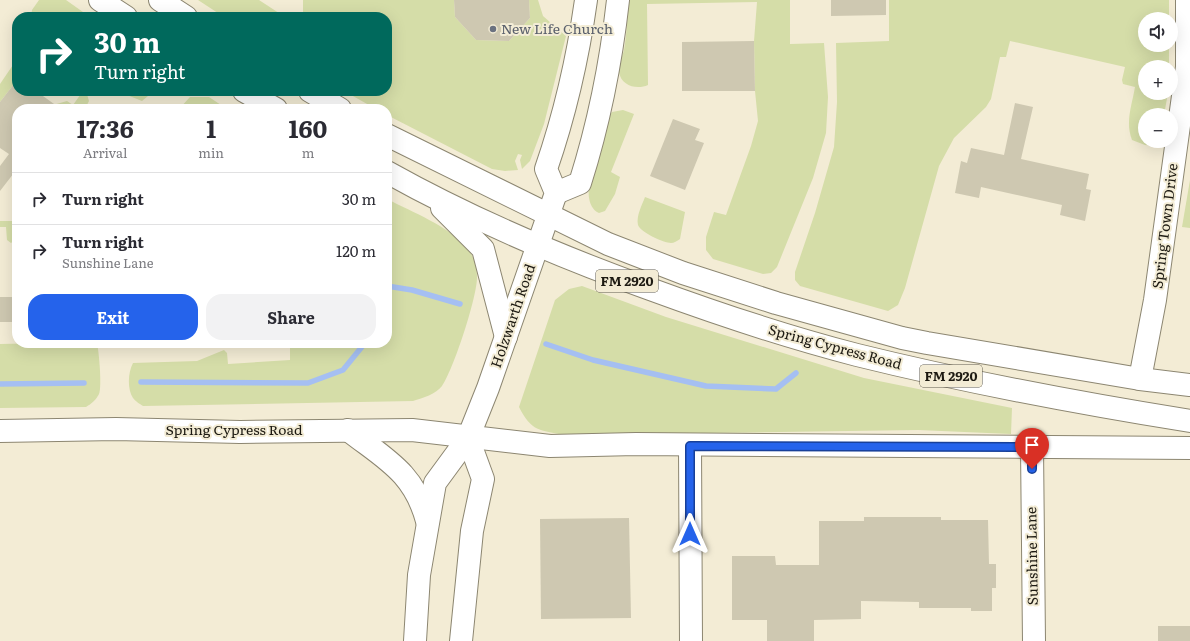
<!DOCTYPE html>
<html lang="en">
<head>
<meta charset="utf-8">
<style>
  :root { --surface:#fff; --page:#f2f2f3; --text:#2b2b33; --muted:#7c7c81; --line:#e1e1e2; --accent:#2563eb }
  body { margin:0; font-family:Literata,serif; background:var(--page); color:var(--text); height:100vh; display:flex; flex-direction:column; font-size:15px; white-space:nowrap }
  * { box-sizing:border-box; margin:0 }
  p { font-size:13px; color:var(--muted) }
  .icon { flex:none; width:22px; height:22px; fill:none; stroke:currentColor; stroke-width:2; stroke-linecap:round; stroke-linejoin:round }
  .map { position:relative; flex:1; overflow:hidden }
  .side { position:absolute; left:12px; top:104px; width:380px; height:244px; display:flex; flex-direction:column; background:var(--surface); border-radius:16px; box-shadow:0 4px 16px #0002 }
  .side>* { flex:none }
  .top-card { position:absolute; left:12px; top:12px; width:380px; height:84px; border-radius:16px; box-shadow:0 4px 16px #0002; background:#00695c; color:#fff; overflow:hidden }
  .fabs { position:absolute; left:1138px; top:12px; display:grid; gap:8px }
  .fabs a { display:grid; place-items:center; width:40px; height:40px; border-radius:50%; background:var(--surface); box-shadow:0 4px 16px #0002; font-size:20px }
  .pin { position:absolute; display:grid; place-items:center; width:34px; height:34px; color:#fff; margin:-41px -17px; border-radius:50% 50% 50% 0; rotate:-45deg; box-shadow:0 0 4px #0007 }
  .pin .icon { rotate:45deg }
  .me { position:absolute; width:44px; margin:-22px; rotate:0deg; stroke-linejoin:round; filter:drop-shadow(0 0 3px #0008) }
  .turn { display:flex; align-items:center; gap:14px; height:84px; padding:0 16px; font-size:18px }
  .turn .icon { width:52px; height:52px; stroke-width:2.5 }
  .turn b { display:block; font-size:28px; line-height:34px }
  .eta { display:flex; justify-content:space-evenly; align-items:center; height:68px; text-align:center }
  .eta b { font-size:24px; font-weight:700; line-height:28px }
  .cta { display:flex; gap:8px; margin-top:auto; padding:8px 16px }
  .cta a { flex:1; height:46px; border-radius:16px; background:var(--accent); color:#fff; font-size:16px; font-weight:700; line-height:46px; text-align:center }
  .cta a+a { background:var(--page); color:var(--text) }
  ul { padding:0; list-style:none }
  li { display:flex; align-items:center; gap:12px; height:52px; padding:0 16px; border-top:1px solid var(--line) }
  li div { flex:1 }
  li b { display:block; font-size:15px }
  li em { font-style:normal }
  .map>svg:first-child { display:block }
</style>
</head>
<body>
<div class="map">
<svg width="1190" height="641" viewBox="0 0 1190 641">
  <rect width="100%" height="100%" fill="#f3ecd5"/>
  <g fill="#d5dda8">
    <polygon points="39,0 66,0 90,17 31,17 32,10"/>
    <polygon points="198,0 259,0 285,17 290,17 224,17"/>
    <polygon points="303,0 454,0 455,17 476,40 509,41 530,18 529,0 538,0 543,16 566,36 544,124 530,161 522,169 520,160 522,155 518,154 515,161 518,170 505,171 492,169 387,115 387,109 376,109 344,91 387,91 387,17 303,17"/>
    <path d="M629,0h161v44l34,-1 4,54 -2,36 -13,45 -36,89 -6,6 -8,1 -50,-15 -7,-9v-13l8,-25 12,3 25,-69 7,-25 -3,-30 -1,-50 3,-39 -110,2 1,81c-11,5 -27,1 -29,-13 -1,-6 3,-15 5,-22 3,-16 3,-33 5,-50z"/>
    <path d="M889,0h280v19h-24v26h24v22h-24v26h23l-4,22h-19v26h15l-5,5 -10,-1 -13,-5c-7,-18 0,-35 3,-53l-12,-3 -1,-4 3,-13 -115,-26 -4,16h-6l-9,42 -5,8 -32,31 -15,28 -34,122 -7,17 -10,6 -88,-25 -5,-6v-8l20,-59 19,-66 3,-45 -1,-59 53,-2z"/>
    <polygon points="17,59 17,86 14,84 0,102 0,84"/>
    <polygon points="83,91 86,91 89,101 85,109 54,109 53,105 67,101 73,105"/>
    <polygon points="130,91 154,91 142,101 127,95"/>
    <polygon points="190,97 209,97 227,109 179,109"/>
    <path d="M623,110l11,4 -23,58 9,5 -5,17 -10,17 -6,2c-25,-12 3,-75 9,-95l4,-6z"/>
    <polygon points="1190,180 1190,228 1182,227"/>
    <path d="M645,197l40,15 -5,27c-3,2 -6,4 -9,4 -7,0 -31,-11 -33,-18 -2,-9 4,-20 7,-28z"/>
    <path d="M387,199c27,14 60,26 80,49 7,8 10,18 10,28 1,19 -24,95 -35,110 -6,8 -19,12 -29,15l-270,5c-3,-2 -8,-5 -10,-8 -6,-9 -5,-26 0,-35l64,-2 27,-11 3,3 1,11 62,-4v-17h97z"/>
    <polygon points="0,221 15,221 17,224 17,238 11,243 7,240 6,227 0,227"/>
    <path d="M582,286l84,31 198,61 148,30 -1,26 -93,-4 -353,5c-26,-5 -33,-3 -46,-28l36,-107 14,-11z"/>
    <path d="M50,343h47c2,9 5,43 2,51 -3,6 -7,9 -13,13l-86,1v-64z"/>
  </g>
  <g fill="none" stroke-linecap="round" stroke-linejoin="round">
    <g stroke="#a5bff2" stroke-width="5.5">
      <polyline points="387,286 412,290 460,304"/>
      <polyline points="546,344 593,360 706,386 776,389 796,373"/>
      <polyline points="141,382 308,383 343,370 365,343"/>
      <polyline points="0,384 84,383"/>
    </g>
  </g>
  <g fill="#cec8b1">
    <polygon points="454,0 529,0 530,18 509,41 476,40 455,17"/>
    <polygon points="831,0 886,0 886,15 831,16"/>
    <polygon points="754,41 755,91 682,91 682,42"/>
    <polygon points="14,84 17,86 17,91 36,91 61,109 17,109 17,169 0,191 0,166 9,154 0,148 0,102"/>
    <polygon points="1015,103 1033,107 1021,159 1089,174 1086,189 1091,190 1085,221 1060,215 1062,205 981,187 979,198 955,193 961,161 967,163 971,148 1004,155"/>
    <polygon points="673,119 700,129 695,140 704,143 685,190 650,176"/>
    <rect x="0" y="297" width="17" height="25"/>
    <polygon points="864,517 941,517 941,520 988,520 989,564 996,564 996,588 992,588 992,611 971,611 971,608 919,608 919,602 861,601 861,619 814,620 814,641 767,641 767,620 732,620 732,556 775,556 776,565 819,565 819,521 864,521"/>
    <polygon points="629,518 631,618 541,619 540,519"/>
    <rect x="1158" y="626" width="32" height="15"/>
  </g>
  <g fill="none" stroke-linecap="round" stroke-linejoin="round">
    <g stroke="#8c8671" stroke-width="24">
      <g id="minor">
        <polyline points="1140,379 1155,300 1187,67 1187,0"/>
        <polyline points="690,446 691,641"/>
        <polyline points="1032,447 1034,641"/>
      </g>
    </g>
    <g stroke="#8c8671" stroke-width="24">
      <g id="major">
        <polyline points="100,0 126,17"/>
        <polyline points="160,0 186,17"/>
        <polyline points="244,91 276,109"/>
        <polyline points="310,91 340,109"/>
        <polyline points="387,135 608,244 683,273 776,303 902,338 927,343 1140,379 1190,385"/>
        <path d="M387,172c86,48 171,84 263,117 68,25 137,48 207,66 109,27 221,48 333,66"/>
        <path d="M556,193l24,-10c19,-60 31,-120 38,-183"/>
        <polyline points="442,208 483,249 506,337"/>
        <path d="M348,430c37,29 66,42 79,91"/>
        <polyline points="0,431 116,429 240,432 412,430 550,446 636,444 1190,448"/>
        <path d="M415,641l4,-66 16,-92 33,-45 20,-50 68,-195 -10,-24c19,-55 32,-112 40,-169"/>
        <polyline points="461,641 472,531 483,479 468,438"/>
      </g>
    </g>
    <use href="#minor" stroke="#fff" stroke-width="22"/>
    <use href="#major" stroke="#fff" stroke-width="22"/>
  </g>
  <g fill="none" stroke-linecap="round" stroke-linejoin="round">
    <g stroke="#184099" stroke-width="10">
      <polyline id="route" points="690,534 690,446 1032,447 1032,469"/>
    </g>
    <use href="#route" stroke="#2563eb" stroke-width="7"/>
  </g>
  <circle fill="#6b7280" stroke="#f3ecd5" stroke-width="1.5" cx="493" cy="29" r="4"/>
  <g text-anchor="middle" stroke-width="4" stroke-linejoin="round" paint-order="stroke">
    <g fill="#f3ecd5" stroke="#5d594c" stroke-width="1">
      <rect x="596" y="270" width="62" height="22" rx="3"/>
      <rect x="920" y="365" width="62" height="22" rx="3"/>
    </g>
    <g font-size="13" font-weight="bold" fill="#1d1a12">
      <text x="627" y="286">FM 2920</text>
      <text x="951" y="381">FM 2920</text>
    </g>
    <g font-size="14" fill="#5b616d" stroke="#f3ecd5" text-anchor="start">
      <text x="501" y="34">New Life Church</text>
    </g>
    <g font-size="14" fill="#1d1a12" stroke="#f3ecd5">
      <text transform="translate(1165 226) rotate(-83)" y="5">Spring Town Drive</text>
      <text transform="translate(513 316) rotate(-71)" y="5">Holzwarth Road</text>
      <text transform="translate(835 347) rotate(15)" y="5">Spring Cypress Road</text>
      <text x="234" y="435">Spring Cypress Road</text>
      <text transform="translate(1032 556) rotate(-91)" y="5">Sunshine Lane</text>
    </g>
  </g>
</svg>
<div class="fabs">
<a><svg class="icon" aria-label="sound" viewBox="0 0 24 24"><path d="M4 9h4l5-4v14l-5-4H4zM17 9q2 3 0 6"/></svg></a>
<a>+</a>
<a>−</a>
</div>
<div class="pin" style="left:1032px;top:469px;background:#d93025"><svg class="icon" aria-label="arrive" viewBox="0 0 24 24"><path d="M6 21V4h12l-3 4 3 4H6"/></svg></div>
<svg class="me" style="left:690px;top:534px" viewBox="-20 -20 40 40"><path d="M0-17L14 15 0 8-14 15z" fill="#2563eb" stroke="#fff" stroke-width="4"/></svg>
<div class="top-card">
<div class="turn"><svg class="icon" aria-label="right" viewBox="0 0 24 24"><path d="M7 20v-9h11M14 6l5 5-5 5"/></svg><div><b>30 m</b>Turn right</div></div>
</div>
<section class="side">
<div class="eta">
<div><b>17:36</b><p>Arrival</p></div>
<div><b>1</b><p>min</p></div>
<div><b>160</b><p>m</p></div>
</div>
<ul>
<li><svg class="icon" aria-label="right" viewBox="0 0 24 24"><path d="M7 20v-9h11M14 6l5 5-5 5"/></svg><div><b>Turn right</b></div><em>30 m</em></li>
<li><svg class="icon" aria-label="right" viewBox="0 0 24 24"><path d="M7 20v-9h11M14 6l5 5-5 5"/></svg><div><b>Turn right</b><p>Sunshine Lane</p></div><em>120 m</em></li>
</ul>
<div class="cta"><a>Exit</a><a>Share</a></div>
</section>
</div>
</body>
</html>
